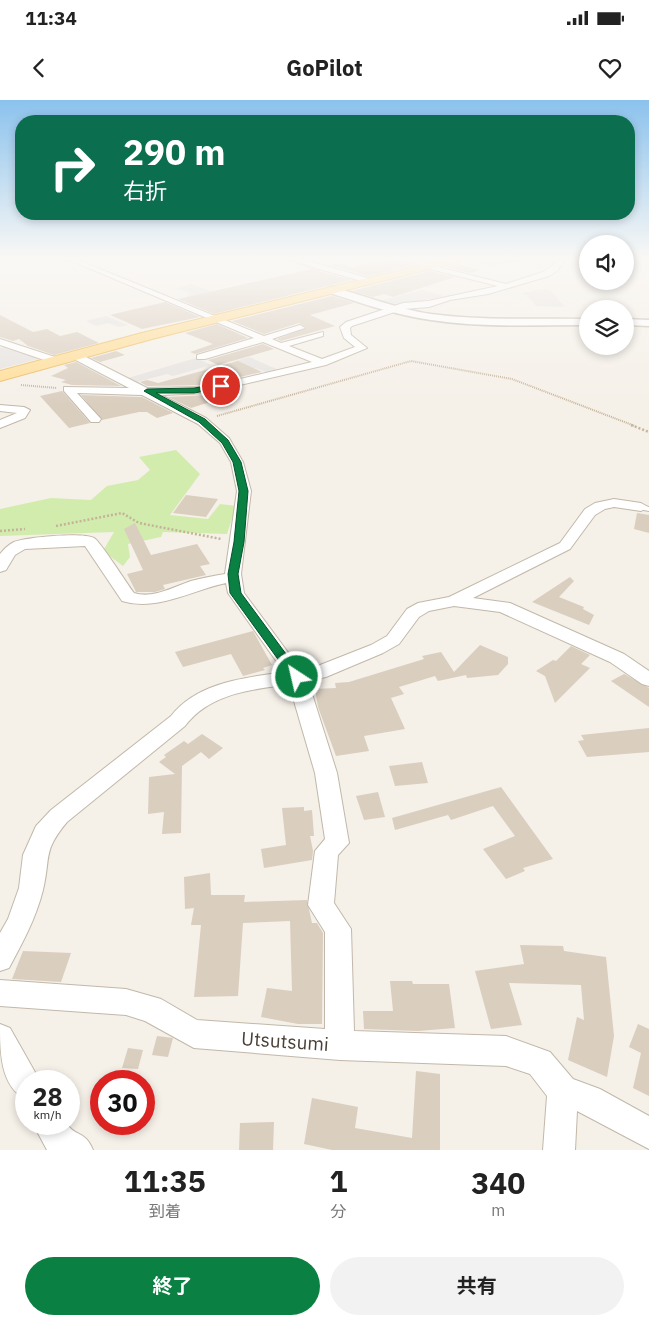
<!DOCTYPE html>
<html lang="ja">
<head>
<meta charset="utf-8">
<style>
  :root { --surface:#fff; --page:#f2f2f2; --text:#222; --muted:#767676; --accent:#0b8043 }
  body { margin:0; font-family:"IBM Plex Sans","Noto Sans JP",sans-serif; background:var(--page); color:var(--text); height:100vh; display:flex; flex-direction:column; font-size:19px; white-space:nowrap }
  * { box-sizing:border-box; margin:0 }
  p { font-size:16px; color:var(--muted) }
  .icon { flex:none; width:28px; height:28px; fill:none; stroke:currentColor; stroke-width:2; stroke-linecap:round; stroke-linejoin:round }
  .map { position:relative; height:1050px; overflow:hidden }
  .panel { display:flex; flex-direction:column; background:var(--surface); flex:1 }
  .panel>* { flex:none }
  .banner { position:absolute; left:15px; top:15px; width:620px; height:105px; border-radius:20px; box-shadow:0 2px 8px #0003; background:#0b6e4f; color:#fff; overflow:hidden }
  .tools { position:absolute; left:579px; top:135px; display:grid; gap:10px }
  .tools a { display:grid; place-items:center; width:55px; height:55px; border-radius:50%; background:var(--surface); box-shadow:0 2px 8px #0003; font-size:25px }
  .speed { position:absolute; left:15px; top:970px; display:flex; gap:10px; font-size:25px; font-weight:700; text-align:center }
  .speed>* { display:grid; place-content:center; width:65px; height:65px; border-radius:50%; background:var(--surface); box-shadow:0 2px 8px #0003; line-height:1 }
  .speed small { font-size:12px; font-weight:400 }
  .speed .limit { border:8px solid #d22; background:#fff; color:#111 }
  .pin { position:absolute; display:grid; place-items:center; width:42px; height:42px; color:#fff; margin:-21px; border:2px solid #fff; border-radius:50%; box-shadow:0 1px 5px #0007 }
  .me { position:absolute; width:55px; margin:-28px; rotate:325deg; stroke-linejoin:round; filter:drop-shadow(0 0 4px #0008) }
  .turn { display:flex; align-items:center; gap:18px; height:105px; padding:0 25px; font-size:22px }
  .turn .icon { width:65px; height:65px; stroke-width:2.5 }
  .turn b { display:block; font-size:35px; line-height:42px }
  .eta { display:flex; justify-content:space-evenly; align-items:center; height:85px; text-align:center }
  .eta b { font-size:30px; font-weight:700; line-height:35px }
  .button { display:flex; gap:10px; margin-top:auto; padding:10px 25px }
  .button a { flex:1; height:58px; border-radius:30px; background:var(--accent); color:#fff; font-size:20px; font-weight:700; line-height:58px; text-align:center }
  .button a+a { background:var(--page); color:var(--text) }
  .status { display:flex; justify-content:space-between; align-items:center; height:35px; padding:0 25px; background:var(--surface); direction:ltr }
  .status svg { height:14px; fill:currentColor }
  header { display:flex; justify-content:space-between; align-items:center; height:65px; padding:0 25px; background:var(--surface); font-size:22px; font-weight:700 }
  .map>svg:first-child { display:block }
</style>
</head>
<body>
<div class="status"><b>11:34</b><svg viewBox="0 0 49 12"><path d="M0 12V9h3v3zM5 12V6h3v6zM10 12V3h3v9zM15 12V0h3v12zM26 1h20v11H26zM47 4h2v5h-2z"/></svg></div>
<header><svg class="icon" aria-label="back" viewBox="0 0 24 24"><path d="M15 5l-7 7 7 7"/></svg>GoPilot<svg class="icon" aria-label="heart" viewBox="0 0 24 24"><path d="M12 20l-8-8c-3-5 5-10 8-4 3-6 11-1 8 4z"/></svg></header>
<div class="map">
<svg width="649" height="1050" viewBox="0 0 649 1050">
  <rect width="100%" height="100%" fill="#f5f0e8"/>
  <polygon fill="#d2ecae" points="176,350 200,374 170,415 208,419 220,404 236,406 227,434 163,432 161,437 128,444 130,457 123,466 103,451 114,432 0,436 0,409 51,398 91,400 107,386 138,380 150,370 139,357"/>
  <g fill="#e6e3e0">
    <polygon points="496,158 517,158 525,164 509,163 493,167 474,162"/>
    <polygon points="192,184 237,200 191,199 186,197 190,193 175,188"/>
    <polygon points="543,189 550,190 565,207 536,206 532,200 526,197 529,196 522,193"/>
    <polygon points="422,190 445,196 394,206 378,201"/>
    <polygon points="106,216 128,225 119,227 108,223 97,226 86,221"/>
    <polygon points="6,246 42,258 0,269 0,248"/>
    <polygon points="249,257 279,270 269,273 255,268 248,270 232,262"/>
    <polygon points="196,258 211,265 173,276 167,274 137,282 128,278"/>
  </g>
  <g fill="#dacebf">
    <polygon points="396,158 418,164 368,176 330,165 339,163 352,167"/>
    <polygon points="456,164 480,170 470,173 446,167"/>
    <polygon points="312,169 351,180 214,214 178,199"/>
    <polygon points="430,171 455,177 393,197 384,194 373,197 352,191"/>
    <polygon points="332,196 354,203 310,215 335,226 281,241 277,239 307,228 299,223 264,234 232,221"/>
    <polygon points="165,202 200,217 142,229 110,215"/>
    <polygon points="0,215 33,232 47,229 60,236 77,232 99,243 54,255 28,246 19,239 13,241 0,237"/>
    <polygon points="217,224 248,238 195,254 190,252 213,244 185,233"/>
    <polygon points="263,244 274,249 218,265 208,260"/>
    <polygon points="116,251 125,255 100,262 91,258"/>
    <polygon points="238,261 262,272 205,285 147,286 140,282 147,280 158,283"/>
    <polygon points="76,262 121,286 72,285 61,282 66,280 51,276 68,268 64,265"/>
    <polygon points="62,291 63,292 90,323 69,328 40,296"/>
    <polygon points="81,295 142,297 173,313 157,318 147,312 139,312 102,320"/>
    <polygon points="207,295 213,298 207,300 210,302 191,308 168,297"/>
    <polygon points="186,395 218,399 206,417 173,413"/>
    <polygon points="637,413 649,415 649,433 634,429"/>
    <polygon points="135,423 151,455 197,444 210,464 200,466 206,475 163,485 165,489 155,492 136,492 127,474 143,470 124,429"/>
    <polygon points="570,477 574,481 559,497 584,507 583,509 594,515 589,525 532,502"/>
    <polygon points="253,531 272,565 263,568 265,570 243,576 231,554 183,567 175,552"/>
    <polygon points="480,545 508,557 508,564 498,575 467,578 466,575 438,581 435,576 399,587 404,594 391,598 405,629 364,636 369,651 336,656 318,607 315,589 336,588 335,583 349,582 424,559 422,556 441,552 454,572"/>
    <polygon points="571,546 590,555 581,564 590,568 555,603 545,576 536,571 553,560 556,561"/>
    <polygon points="624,574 649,588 649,607 611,581"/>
    <polygon points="649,628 649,652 587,657 578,641 584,640 581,635"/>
    <polygon points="202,634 223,648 209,659 201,652 182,666 181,733 162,734 164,712 148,714 149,677 175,674 159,662 166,657 164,655 184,641 188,644"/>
    <polygon points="422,662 428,683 395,686 389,666"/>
    <polygon points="501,687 553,759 523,768 525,771 506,779 483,749 515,736 493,706 451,720 448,715 395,730 392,718"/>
    <polygon points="378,692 385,717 364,720 356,696"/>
    <polygon points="304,707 304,711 312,710 314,736 310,736 313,751 312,760 264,768 261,749 286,745 282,708"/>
    <polygon points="210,773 211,795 245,795 244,802 307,800 312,823 317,823 323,833 322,924 298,924 261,917 267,888 292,891 290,821 243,823 238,896 194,897 201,825 191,825 194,808 185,809 184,777"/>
    <polygon points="520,845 563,846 564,851 606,857 614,936 607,977 568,960 577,917 584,920 581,885 509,883 522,925 491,929 475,871 524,864"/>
    <polygon points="23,851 71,853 61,882 12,879"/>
    <polygon points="390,881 412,881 413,884 449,884 455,928 418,931 364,929 363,911 393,911"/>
    <polygon points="638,924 649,929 649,996 633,988 641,953 629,947"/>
    <polygon points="157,936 173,938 168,957 152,955"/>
    <polygon points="128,948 143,950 138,969 122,968"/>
    <polygon points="416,971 440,974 440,1050 332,1050 304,1044 312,998 358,1007 355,1028 412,1038"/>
    <polygon points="274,1022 273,1050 239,1050 240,1023"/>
  </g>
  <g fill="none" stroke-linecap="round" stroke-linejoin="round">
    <g stroke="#c1b8a9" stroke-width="2">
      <polygon id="service" points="638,405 649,407 649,411 638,409"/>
    </g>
    <g stroke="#c1b8a9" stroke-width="2">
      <g id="minor">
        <path d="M65,158h8l191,78 36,-11 5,3 -33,11 9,4 42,-11v4l-34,10 33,13 33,-12 -11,-9 -4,-11 6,-5 57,-19 25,-2 70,-15 -72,-18v-4l80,20 37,-12 9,-6 7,-8h7l-8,12 -9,6 -61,18 -38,6 -21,7 -25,2 -52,17 -2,2 1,7 16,13 -41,17 -120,28 -45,2 45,23 23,20 14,24 8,29 -10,83 3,19 57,77 14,-3 56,-22 16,-9 20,-27 11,-6 31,-6 111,-54 25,-34 10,-6 19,-4 27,4 7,4 -7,4 -27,-4 -9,2 -10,6 -25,34 -97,49 37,5 114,51 25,17v15l-7,-2 -32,-22 -110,-50 -46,-6 -25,5 -10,6 -20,27 -16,9 -57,24 -18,4 29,92 12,70 -11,12 -4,48 17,26 3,102 152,5 44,16 23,27 27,10 49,27v33l-72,-38 -2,39h-32l4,-54 -17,-22 -24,-8 -166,-6 -146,-12 -49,-27 -19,-6 -126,-9v-26l126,9 35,10 36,21 128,9v-97l-17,-27 7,-54 10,-12 -10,-66 -26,-89c-38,6 -79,9 -104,42l-118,96c-25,30 -16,35 -24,68 -7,28 -20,52 -34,78l-9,3v-38l8,-14 11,-31 4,-33 13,-29 15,-16 120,-94c27,-34 73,-38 113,-44l-56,-79 -2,-10c-34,7 -69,29 -104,18l-37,-55 -60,3 -10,6 -9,15 -6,2v-18c4,-5 8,-9 14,-12 13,-5 69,-10 80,-4 6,3 33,46 40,55 19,6 39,-6 57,-12 11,-3 22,-5 34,-7l12,-83 -6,-29 -11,-19 -22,-19 -56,-29 -65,-2 24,26 -2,3h-8l-27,-31v-4l65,1 -59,-31v-4h8l69,35 59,-1 106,-25 -49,-20 -58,17h-8v-4l57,-17z"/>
        <polygon points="319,164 371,179 372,181 368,183 316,168 315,166"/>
        <polygon points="0,239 58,258 59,260 50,262 0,245"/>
        <polygon points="0,305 24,307 30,310 25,318 0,328 0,320 17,313 0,311"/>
        <path d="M0,924l10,4 30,53h-14v18c-26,-12 -26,-48 -26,-75z"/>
        <path d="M33,1024h34c8,13 18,6 26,26h-46z"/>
      </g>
    </g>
    <g stroke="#c1b8a9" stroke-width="3">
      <g id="tertiary">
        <polygon points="286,158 298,158 324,166 319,169"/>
        <path d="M331,187c34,8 65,22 100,27 52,7 104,4 157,5v6c-53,0 -105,3 -157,-5 -36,-5 -70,-17 -104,-28l-1,-2z"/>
        <polygon points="625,219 649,220 649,226 625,225"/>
      </g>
    </g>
    <g stroke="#ecbc5f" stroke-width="2">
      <polygon id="primary" points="450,158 468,158 466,160 152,239 0,281 0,271 142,233"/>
    </g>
    <g stroke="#c4b39a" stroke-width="2" stroke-dasharray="1 1" stroke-linecap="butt">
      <polyline points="21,285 57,288"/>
      <polyline points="217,316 411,261 512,279 635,326"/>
    </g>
    <g stroke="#c4b39a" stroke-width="2.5" stroke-dasharray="2 2" stroke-linecap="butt">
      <polyline points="631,325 649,332"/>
      <polyline points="56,426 122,413 139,423 221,439"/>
      <polyline points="0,431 25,429"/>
    </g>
    <use href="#service" fill="#fff" fill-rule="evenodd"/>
    <use href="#minor" fill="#fff" fill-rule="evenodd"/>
    <use href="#tertiary" fill="#fff" fill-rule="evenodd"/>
    <use href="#primary" fill="#ffdd96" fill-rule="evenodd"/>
  </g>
  <linearGradient id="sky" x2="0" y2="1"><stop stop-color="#8bc2ed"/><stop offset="0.52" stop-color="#faf8f5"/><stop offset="1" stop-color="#faf8f5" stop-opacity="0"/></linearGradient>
  <rect width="649" height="304" fill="url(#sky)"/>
  <polygon fill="#0b8043" stroke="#07532c" points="221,284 223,288 194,293 156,293 205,319 228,340 241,362 248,391 244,442 238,474 241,493 303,577 297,581 293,580 230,493 228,474 234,442 239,391 233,362 222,343 199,322 144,291 147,289 194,288"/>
  <g text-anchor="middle" stroke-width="4.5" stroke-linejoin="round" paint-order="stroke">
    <g font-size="19" fill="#494036" stroke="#fff">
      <text transform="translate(285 941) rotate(4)" y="7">Utsutsumi</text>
    </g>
  </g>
</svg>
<div class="tools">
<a><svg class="icon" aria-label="sound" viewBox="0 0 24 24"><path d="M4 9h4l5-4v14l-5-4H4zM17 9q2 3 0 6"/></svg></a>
<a><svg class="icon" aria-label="layers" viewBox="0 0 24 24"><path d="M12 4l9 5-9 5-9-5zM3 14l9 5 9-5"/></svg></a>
</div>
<div class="speed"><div>28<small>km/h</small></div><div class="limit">30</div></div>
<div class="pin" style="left:221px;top:286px;background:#d93025"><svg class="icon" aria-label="arrive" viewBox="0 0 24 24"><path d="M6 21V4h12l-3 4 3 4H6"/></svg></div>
<svg class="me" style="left:297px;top:577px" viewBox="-20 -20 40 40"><circle r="17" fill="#0b8043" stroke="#fff" stroke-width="3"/><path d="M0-11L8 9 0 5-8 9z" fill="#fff"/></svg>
<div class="banner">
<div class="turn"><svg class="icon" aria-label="right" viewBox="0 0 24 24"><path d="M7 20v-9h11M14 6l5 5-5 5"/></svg><div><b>290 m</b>右折</div></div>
</div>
</div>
<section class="panel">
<div class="eta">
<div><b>11:35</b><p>到着</p></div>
<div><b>1</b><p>分</p></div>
<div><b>340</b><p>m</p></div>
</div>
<div class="button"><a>終了</a><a>共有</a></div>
</section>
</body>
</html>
